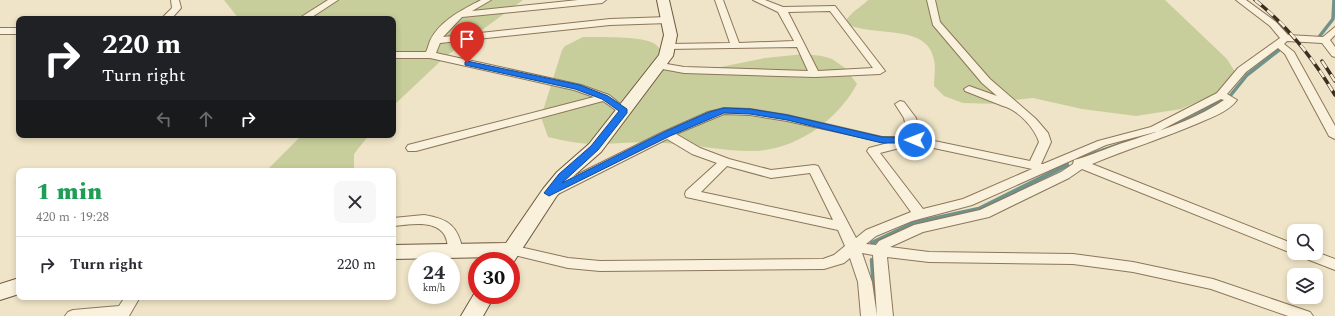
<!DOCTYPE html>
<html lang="en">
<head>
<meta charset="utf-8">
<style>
  :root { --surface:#fff; --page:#f7f7f7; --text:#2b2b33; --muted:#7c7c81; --line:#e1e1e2 }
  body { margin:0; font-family:Spectral,serif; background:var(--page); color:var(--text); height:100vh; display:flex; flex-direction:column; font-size:15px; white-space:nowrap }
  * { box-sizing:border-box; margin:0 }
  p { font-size:13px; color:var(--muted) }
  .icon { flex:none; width:22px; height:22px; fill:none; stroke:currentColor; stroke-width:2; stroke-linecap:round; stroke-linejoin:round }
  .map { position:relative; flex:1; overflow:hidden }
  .drawer { position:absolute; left:16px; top:168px; width:380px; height:132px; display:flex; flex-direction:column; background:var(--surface); border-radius:8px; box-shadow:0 2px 6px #0003 }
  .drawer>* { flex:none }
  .guide { position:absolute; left:16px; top:16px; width:380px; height:122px; border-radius:8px; box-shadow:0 2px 6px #0003; background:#202124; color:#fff; overflow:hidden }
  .fabs { position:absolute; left:1287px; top:224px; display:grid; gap:8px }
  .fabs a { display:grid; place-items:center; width:36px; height:36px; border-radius:8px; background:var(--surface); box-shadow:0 2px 6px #0003; font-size:20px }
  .speed { position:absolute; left:408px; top:252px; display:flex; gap:8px; font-size:20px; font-weight:700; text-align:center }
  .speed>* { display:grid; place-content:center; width:52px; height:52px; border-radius:50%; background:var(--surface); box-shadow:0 2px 6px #0003; line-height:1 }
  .speed small { font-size:10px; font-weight:400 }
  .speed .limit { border:6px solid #d22; background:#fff; color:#111 }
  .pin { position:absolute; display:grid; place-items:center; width:34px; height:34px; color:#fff; margin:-41px -17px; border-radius:50% 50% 50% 0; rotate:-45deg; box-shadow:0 0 4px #0007 }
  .pin .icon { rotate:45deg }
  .me { position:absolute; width:44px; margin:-22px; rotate:271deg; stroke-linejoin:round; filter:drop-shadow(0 0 3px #0008) }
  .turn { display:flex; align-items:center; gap:14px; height:84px; padding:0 20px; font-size:18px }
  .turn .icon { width:52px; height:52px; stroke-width:2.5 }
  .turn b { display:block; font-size:28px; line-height:34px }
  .lanes { display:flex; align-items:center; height:38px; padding:0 20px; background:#0003; justify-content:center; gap:20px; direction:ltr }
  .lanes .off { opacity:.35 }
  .round { display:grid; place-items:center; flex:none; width:42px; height:42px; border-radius:8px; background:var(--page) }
  .summary { display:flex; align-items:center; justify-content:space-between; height:68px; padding:0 20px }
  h1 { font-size:24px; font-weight:800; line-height:30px; color:#1e9e55 }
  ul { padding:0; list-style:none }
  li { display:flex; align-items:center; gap:12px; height:56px; padding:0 20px; border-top:1px solid var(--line) }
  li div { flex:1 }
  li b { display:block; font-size:15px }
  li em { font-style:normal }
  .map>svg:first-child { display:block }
</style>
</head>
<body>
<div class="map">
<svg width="1335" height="316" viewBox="0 0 1335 316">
  <rect width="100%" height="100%" fill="#efe4c7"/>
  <g fill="#c7ce9b">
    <polygon points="224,0 523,0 445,57 393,106 393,19 239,19"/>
    <path d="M868,0h297l62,59 10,16 -8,13 -48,21 -45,7 -54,-7 -49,-11 -20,2 -12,4 -38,-1 -19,-7 -10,-10c0,-8 2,-18 0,-26 -6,-38 -64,-22 -89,-37 4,-10 15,-15 23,-23z"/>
    <path d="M583,37c14,0 62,-1 72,7 8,6 11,16 19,24l37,1 54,-11 39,-4 18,2 10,3 13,9 12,16c-20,37 -62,67 -106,67 -29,0 -58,-7 -88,-8 -22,-2 -44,1 -67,1 -16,0 -32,-3 -48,-7l-7,-20 21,-67 3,-4z"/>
    <polygon points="302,135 369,135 354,154 354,171 266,171"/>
  </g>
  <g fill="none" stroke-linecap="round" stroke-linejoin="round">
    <g stroke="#6f928a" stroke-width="3.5">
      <polyline points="1319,37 1333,19 1334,0"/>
      <polyline points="1144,136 1194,116 1230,96 1247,75 1279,50"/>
    </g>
    <g stroke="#6f928a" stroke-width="4.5">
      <polyline points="1079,159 1147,135"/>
      <polyline points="872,243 914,223 979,209 1067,165"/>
      <polyline points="872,260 875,304"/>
    </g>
    <g stroke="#8c765c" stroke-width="2">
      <g id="street">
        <polygon points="171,0 179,0 181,8 171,19 161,19 172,8"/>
        <polygon points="328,0 338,0 309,19 298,19"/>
        <path d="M481,0h10l-19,11 106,-11h28l-4,3 -140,14 -19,20 167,-18 58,-2 5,3 -5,3 -58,2 -170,18 -4,10 145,32 28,10 20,16 -1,2h-8l-17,-12 -187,50h-8l-2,-3 2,-3 186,-48 -20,-7 -144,-32h-37v-6h33c2,-4 3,-9 4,-11 9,-20 32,-31 51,-41z"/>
        <path d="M715,0h8l16,43 55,-2 -16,-29 -25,-12h12l18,7 52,-1 50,65 -5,3 -65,3 -131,-4 -27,-5 -1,-2 1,-2 4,-1 23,4 124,4 -11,-24 -129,2 -2,-2 2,-2 3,-1 59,-1zM830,11l43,57 -55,3 -30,-59z"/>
        <path d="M927,0h8l5,22 50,57 46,40 12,14 3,9 -10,22h2l55,-23 53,-14 66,-34 21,-25 42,-30 -10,-12 -34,-26h10l30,22 12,13 35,2 12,-10v8l-5,5 5,7v10l-3,-1 -10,-13 -35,-2 -3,3 10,8 41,74v13l-6,-3 -44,-82 -7,-6 -32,24 -19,22 10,6c-8,11 -24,17 -36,22 -37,16 -73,27 -109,42l202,80v9l22,-1 19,7v11l-36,-14 -2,-3 -8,-1 -207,-83 -13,9 -80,39 -66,15 -33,15 39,5 144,2 60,8 80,17 97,33 3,4h-25l-77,-27 -78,-17 -60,-8 -144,-2 -42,-5 6,59h-16l-4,-61 -11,-2 10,29 5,34h-16l-3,-34 -8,-24 -6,5 -20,6 -224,2 -32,-3 -62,-15 -2,-3 2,-3 5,-2 57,13 32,3 223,-2 11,-4 11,-9 -7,-16 -152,-33 -1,-3 1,-3 31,-28 -25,-9 -25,-15 -111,56h-8l-2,-3 2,-3 115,-57 45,-20 16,-4 26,1 37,6 95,22h26l-4,-19 -9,-14 5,-3 4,1 12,16 4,20 110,23 9,-19c-5,-15 -21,-32 -36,-36l-38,-15 -1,-2 5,-3 28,10 -15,-13 -49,-58zM1221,99l3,1c-34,23 -72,33 -110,46 -14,5 -27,11 -40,14l-1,4 -12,8 -81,38 -66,15 -35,16 -3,4 -10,-1 10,-8 36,-15 60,-16 134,-60 53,-14zM724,114l26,1 37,6 101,22 -19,5 -2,3 44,61 -45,18 -10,8 -38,-72 -4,-1 -43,5 -42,-11 -29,-11 -24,-14zM915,144l117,25 -69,30 -40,10 -43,-56zM727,166l44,12 39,-5 23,47 -132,-28z"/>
        <rect x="0" y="28" width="19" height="6"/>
        <path d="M424,215c25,4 34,11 39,36l-2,3 -5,2 -5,-2c-4,-6 -3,-14 -7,-20 -11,-15 -36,-9 -51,-8v-8z"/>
        <polygon points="125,297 140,297 129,316 65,316 68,312 73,310 119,306"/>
      </g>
    </g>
    <g stroke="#6e573f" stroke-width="2">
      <g id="secondary">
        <polygon points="657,0 669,0 677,35 673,56 601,152 569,180 556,197 511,266 511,261 494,261 496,257 393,259 393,245 506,243 543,189 557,172 589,144 659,55 664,35"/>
        <polygon points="19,278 19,294 0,300 0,284"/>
        <polygon points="477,289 477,295 495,295 483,316 461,316"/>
      </g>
    </g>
    <use href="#street" fill="#f9f1db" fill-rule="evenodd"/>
    <use href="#secondary" fill="#f9f1db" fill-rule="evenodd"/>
    <g stroke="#3c2e20" stroke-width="3.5">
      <g id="rail">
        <path d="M1255,0c34,27 58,58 80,95"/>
        <polyline points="1322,61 1335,81"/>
      </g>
    </g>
    <use href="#rail" stroke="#f6eed7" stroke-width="2.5" stroke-dasharray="8" stroke-linecap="butt"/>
  </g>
  <polygon fill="#1a73e8" stroke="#114b97" points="467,61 580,85 608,96 627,109 627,113 598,150 562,183 664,132 709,112 724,108 750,109 787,115 882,137 915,138 920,140 915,143 882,143 787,120 750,114 724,113 670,136 549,196 544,193 559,174 591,146 619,111 602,99 575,89 465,65 465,62"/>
</svg>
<div class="fabs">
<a><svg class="icon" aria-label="search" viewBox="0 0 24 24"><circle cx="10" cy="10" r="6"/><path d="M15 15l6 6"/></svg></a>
<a><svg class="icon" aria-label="layers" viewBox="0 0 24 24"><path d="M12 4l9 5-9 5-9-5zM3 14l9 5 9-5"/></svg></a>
</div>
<div class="speed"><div>24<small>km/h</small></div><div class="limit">30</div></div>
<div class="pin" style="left:467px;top:63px;background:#d93025"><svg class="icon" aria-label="arrive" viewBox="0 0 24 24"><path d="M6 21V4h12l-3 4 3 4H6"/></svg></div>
<svg class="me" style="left:915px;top:140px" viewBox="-20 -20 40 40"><circle r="17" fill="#1a73e8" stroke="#fff" stroke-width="3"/><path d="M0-11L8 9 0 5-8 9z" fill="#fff"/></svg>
<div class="guide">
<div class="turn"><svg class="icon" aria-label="right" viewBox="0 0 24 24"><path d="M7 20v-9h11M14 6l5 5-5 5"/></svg><div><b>220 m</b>Turn right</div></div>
<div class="lanes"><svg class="icon off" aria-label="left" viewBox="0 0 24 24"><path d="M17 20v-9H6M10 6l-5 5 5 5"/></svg><svg class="icon off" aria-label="ahead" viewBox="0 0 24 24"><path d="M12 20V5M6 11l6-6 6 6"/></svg><svg class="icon" aria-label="right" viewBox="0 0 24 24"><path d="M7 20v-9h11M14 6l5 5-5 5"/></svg></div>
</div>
<section class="drawer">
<div class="summary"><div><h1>1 min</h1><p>420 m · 19:28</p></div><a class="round"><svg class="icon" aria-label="close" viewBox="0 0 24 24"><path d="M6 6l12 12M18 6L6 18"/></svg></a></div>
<ul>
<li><svg class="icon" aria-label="right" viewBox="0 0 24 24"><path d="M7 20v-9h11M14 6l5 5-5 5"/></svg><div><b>Turn right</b></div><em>220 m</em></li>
</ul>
</section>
</div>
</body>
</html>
